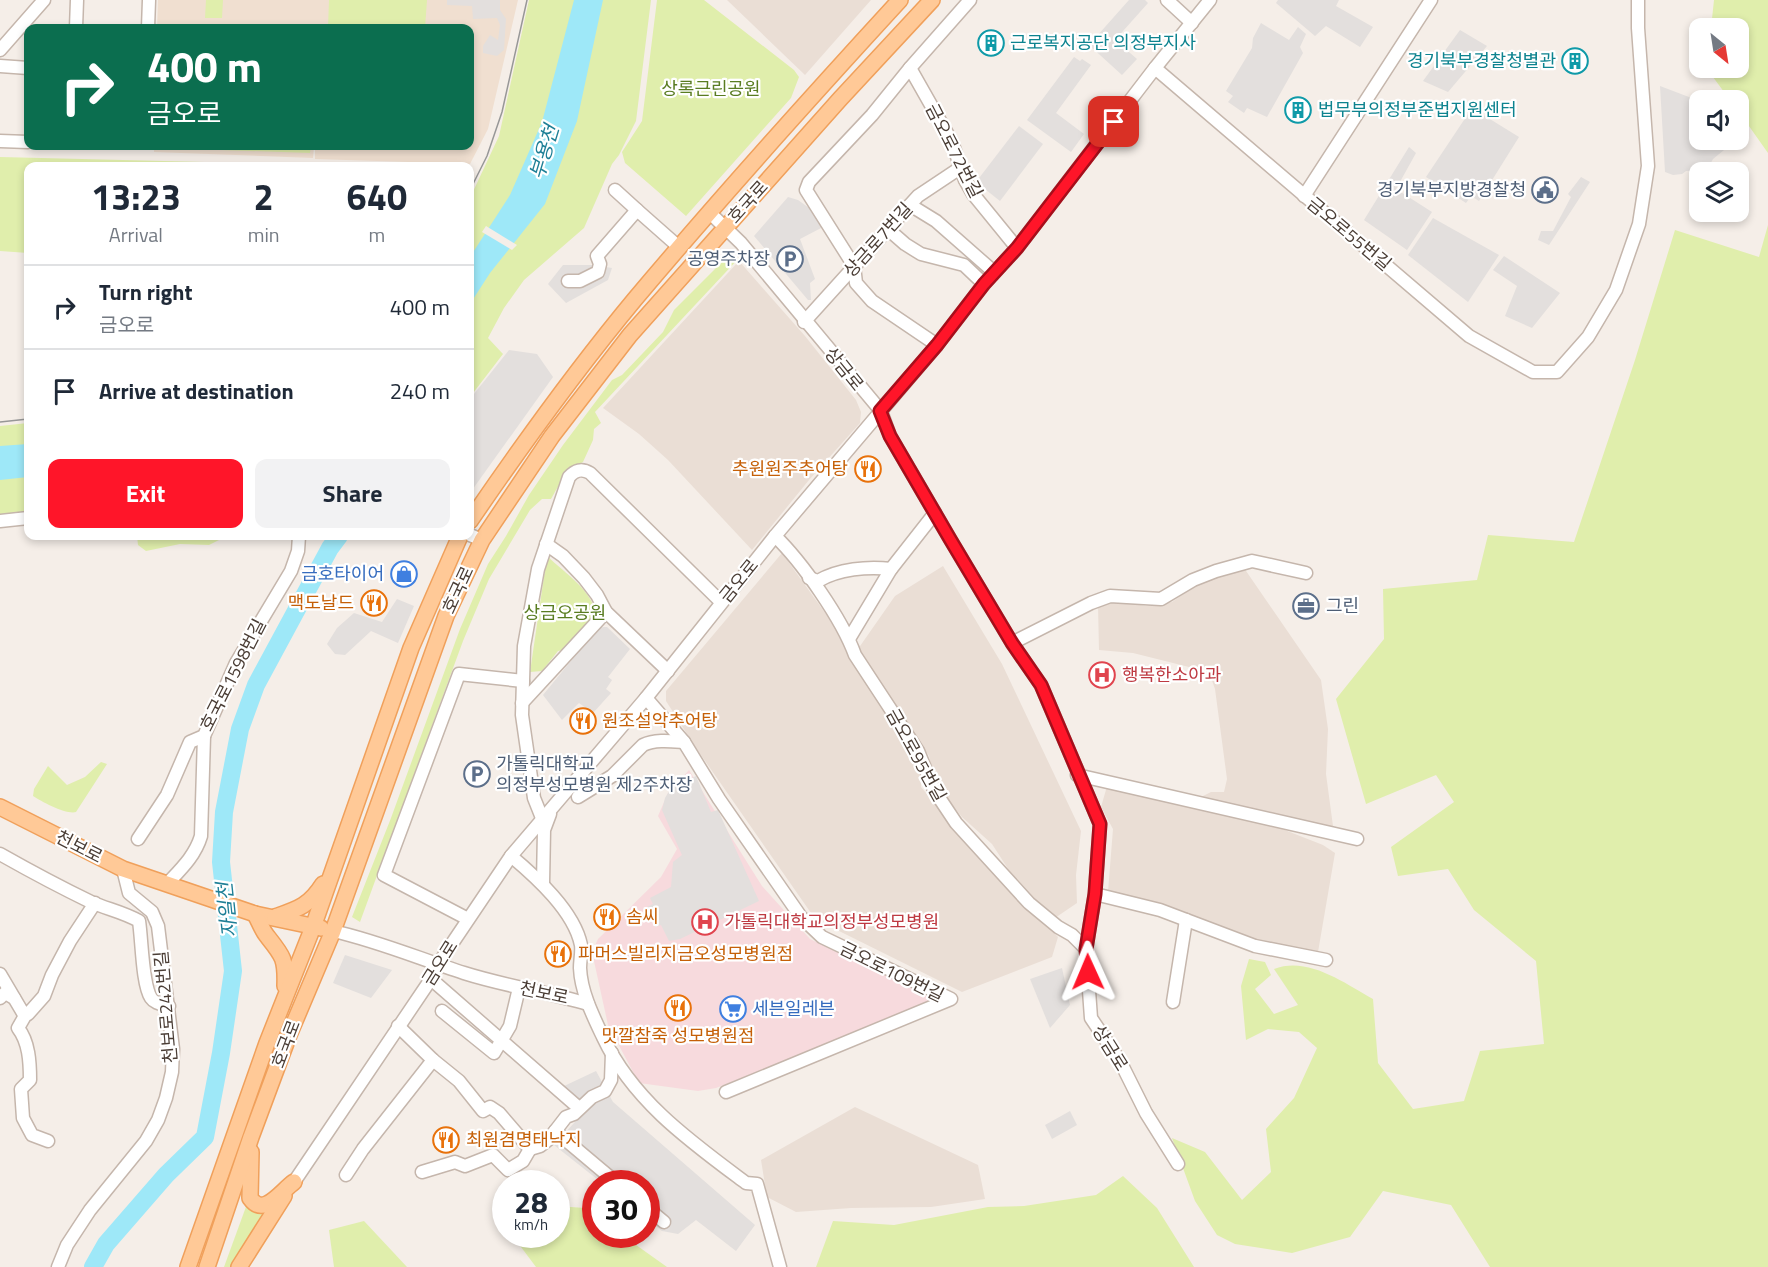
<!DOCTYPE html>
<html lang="en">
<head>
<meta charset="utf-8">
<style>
  :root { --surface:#fff; --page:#f2f2f3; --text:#1f2937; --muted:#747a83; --line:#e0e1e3; --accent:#ff1529 }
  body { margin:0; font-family:"Titillium Web","Noto Sans KR",sans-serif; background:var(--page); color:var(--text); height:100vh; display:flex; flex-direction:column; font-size:22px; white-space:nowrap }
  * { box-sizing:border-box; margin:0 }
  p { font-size:20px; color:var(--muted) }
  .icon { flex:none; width:33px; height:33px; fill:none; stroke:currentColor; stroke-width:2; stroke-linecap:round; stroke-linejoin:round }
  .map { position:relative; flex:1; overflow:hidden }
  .panel { position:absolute; left:24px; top:162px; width:450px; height:378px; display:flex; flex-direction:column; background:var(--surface); border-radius:12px; box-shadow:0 3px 9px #0003 }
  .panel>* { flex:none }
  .banner { position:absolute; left:24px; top:24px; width:450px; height:126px; border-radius:12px; box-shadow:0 3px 9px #0003; background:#0b6e4f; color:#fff; overflow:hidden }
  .needle { width:39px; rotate:150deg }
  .buttons { position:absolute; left:1689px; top:18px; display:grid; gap:12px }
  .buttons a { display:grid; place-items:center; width:60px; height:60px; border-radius:12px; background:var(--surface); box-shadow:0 3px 9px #0003; font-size:30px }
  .speed { position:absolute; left:492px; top:1170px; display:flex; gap:12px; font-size:30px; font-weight:700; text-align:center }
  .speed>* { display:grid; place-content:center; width:78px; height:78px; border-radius:50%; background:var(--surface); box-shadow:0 3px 9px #0003; line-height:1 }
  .speed small { font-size:15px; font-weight:400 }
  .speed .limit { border:9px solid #d22; background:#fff; color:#111 }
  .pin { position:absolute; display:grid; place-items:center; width:51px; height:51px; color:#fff; margin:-26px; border-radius:12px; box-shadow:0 3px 9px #0006 }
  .me { position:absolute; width:66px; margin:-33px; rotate:359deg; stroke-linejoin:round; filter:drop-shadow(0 0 4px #0008) }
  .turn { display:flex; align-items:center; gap:21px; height:126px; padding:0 24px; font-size:27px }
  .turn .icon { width:78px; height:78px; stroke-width:2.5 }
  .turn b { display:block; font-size:42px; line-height:51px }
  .eta { display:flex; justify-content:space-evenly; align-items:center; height:102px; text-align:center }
  .eta b { font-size:36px; font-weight:700; line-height:42px }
  .button { display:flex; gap:12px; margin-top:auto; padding:12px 24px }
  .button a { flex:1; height:69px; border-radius:12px; background:var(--accent); color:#fff; font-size:24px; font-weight:700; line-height:69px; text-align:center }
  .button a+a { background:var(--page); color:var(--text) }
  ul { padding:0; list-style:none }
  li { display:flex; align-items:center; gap:18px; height:84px; padding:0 24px; border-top:2px solid var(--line) }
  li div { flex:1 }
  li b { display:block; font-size:22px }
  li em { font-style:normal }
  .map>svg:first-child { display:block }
</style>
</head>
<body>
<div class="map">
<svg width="1768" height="1267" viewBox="0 0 1768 1267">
  <rect width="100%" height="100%" fill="#f5eee8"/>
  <g fill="#eaded5">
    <polygon points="727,0 871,0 805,75"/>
    <polygon points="739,261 805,336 856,400 861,412 860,423 809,480 752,550 668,460 639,434 603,408"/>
    <polygon points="782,553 836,628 851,657 906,747 921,778 921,787 967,842 1058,937 1052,957 962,992 835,929 811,913 696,748 666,701 666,691"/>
    <polygon points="943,566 1002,664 1081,831 1076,875 1077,903 1052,920 1014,878 992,844 962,817 935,783 929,756 858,649 895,596"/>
    <polygon points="1244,568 1321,680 1328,729 1326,774 1335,841 1260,816 1262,821 1323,845 1335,853 1318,952 1256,942 1108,892 1113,829 1101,807 1110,776 1145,786 1201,797 1211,792 1224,792 1227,779 1215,689 1209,672 1133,653 1099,650 1098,605 1110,599 1146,606 1172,602 1208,577"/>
    <polygon points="855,1107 978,1165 985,1199 931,1207 851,1208 796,1212 767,1197 761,1160"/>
  </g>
  <g fill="#f0dfd0">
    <polygon points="158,0 518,0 488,129 470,164 315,159 315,146 470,146 470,28 157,28"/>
    <polygon points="154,146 314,146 313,158 154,152"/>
  </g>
  <polygon fill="#f7dadd" points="689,770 762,886 810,939 933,999 853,1034 716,1088 698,1091 639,1083 608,1025 592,952 598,939 661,877 677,849 658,816 668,793"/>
  <g fill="#e0eeac">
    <polygon points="206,0 223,0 222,18 205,18"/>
    <polygon points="329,0 427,0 425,28 328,28"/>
    <polygon points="529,0 651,0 636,121 619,155 612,164 584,228 524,280 504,308 488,338 503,354 470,397 470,198 499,136"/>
    <polygon points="657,0 704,0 794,70 799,77 791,98 686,216 625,163 622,152 642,121"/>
    <polygon points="1714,0 1768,0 1768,153 1739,112 1738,100 1730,100 1707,69 1738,68 1738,28 1711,28"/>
    <polygon points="162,146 311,146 310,153 162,148"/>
    <polygon points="0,157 363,166 28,166 28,253 0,251"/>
    <path d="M1768,225v1042h-278l-39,-62 -68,-14 -33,46 -58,16 -57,-9 -18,-9 -22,-34 -23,-63 33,14 37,48 29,-28 -5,-43 28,-31 23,-50 -18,-16 -31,-3 -22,11 -5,-54 8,-27 16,3 6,13 -16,14 19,25 24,-9 -24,-36c34,-13 70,14 99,30l5,64 35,46 51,-8 16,-50 64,-7 -8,-83 -62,-51 -26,-41 -50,7 -7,-29 63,-45 -18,-27 -70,29 -30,-105 48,-60 -1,-50 94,-9 11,-45 86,7 61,-182 40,-130 84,27z"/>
    <path d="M739,258l-144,154 6,11 -7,6 -1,11 -10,22c-17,7 -23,22 -32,37h-9l-12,11 -41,69 -26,62 -103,281 -8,-5 39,-99 69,-189 28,-65 18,-28 23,-41 34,-50 49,-65 10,-5 41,-43 11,-22 49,-49z"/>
    <polygon points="28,423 28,515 0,517 0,426"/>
    <polygon points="137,536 227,536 209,545 180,544 146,551 138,545"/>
    <path d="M547,556c19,18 45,34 50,60l-29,33 -10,2 -16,20 -12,1z"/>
    <path d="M101,762l6,2 -31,48c-9,3 -34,-10 -43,-16l1,-7 14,-23 19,19 18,-8z"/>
    <polygon points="1123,1176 1157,1208 1194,1267 816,1267 833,1221 894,1225 988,1207 1024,1206 1096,1195"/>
    <polygon points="247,1204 269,1211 232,1267 224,1267"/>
    <polygon points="557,1206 585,1208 595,1216 596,1234 622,1235 667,1267 536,1267 518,1243 522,1235 556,1234"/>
    <polygon points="364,1221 407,1267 334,1267 329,1230"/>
  </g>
  <g fill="#e3dfdd">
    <polygon points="447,0 500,0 500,10 506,19 504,50 497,56 483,53 483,46 490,35 498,40 500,25 497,18 473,19 472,6 447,5"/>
    <polygon points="1129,0 1145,0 1148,3 1115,40 1137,59 1122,75 1089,45"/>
    <polygon points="1278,0 1339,0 1336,6 1373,27 1360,47 1326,26 1315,36 1276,3"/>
    <polygon points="1261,23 1289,40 1298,27 1306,34 1300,47 1303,53 1267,117 1247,108 1244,113 1228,102 1233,96 1226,91 1252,48 1253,38"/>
    <polygon points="1460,30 1487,46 1448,92 1423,81"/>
    <polygon points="1074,57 1080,61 1082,59 1091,65 1056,113 1084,134 1071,152 1027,120"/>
    <polygon points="1660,86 1689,97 1699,107 1700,140 1726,140 1724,150 1713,159 1707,170 1686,171 1682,174 1673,175 1665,172"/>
    <polygon points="1472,108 1519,137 1479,201 1471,196 1466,203 1426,177"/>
    <polygon points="1019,126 1043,144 1000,201 976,182"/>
    <polygon points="1409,147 1416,153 1396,189 1432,212 1407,250 1364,220"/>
    <polygon points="1581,177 1590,182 1549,245 1538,240 1541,231 1553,231 1571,197 1568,194"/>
    <polygon points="788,197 798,200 812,210 823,227 800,239 815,279 810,283 811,300 808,300 754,236"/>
    <polygon points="1433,218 1499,255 1468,302 1408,255"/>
    <polygon points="1504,256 1560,293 1532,328 1505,316 1517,286 1493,270"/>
    <polygon points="563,265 594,265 612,268 608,280 566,303 548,284"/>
    <polygon points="509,350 537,354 553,377 470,493 470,399"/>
    <polygon points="397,599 414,606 398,643 371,631 345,655 335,654 327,644 337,628 354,613 382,622"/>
    <polygon points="604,627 607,627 630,649 608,677 612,680 606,689 611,693 593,713 579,703 562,720 543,695 598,628"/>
    <polygon points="696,776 711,812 718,810 759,901 680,939 669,941 661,925 655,927 647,907 653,904 650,898 671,887 673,862 682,855 662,810 665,798 671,788"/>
    <polygon points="345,955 392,970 371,998 333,983"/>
    <polygon points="1062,968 1070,1005 1050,1028 1030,979"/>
    <polygon points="596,1071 613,1102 755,1225 736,1251 696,1220 678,1234 662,1231 647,1219 646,1184 602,1183 554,1145 584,1112 562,1087"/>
    <polygon points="1070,1111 1077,1125 1052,1139 1045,1125"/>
  </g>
  <g fill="#9ee8f8">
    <polygon points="574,0 603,0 577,121 545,204 490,273 470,304 470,257 510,195 542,122"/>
    <polygon points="28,444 28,477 0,480 0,446"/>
  </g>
  <polygon fill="#f5eee8" points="486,226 517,245 512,250 482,232"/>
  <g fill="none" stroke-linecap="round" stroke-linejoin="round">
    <polyline stroke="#9ee8f8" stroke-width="18" points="93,1267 106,1244 166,1175 205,1137 221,1053 233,971 221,862 224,812 240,729 256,685 330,548 339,536"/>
    <g stroke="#c5b6ac" stroke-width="15">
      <g id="minor">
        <polyline points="1167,0 1192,23"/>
        <polyline points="76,28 77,0"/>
        <polyline points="148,28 149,0"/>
        <polyline points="0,50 44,0"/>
        <polyline points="0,66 28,68"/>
        <polyline points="910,68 970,0"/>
        <polyline points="1155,68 1469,336 1533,372 1557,372 1588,337 1616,290 1639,224 1648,166 1638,28 1638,0"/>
        <polyline points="0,141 28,142"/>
        <polyline points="615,190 637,210"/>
        <polyline points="1304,196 1431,0"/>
        <polyline points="910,205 936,221 994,272"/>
        <polyline points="710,213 741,243 881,411 890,436 950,539 1012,643 1041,685 1100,824 1095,894 1086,949 1091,1018 1120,1061 1146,1113 1178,1164"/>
        <polyline points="889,230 905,244 921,254 964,265 984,284"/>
        <polyline points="568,281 580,281 598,272 600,264 597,256 637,210 680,248"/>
        <polyline points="804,322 918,196 960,168"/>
        <polyline points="937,345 872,301 856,283 854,266 806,190 809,182 872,115 910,68 952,142 965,180 973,194 1017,248"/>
        <polyline points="0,521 28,518"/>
        <polyline points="470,535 482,540"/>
        <path d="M775,536c27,26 67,83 80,119l63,96 16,39 22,33 73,80 29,24 14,8 14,14"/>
        <polyline points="546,544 563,556 584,578 597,595 606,612 668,671"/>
        <path d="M809,578l9,3c20,-12 50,-15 73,-12"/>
        <polyline points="849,639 891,569 935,513"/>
        <polyline points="1012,643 1091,603 1110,596 1161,599 1193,580 1216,571 1252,561 1306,573"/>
        <polyline points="646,698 684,742 719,799 801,917 822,937 951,999 726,1092"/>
        <polyline points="522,703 606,612"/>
        <polyline points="1077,775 1357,839"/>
        <path d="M578,797l34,-21 31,-31c12,-6 28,-4 41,-3"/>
        <path d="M542,818l-8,-20 -12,-83 2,-69 14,-77 31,-92c6,-7 13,-9 21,-4l131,129"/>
        <polyline points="138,839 167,795 190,742 204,736 236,663 291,571 298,551 299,536"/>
        <path d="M0,854c30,17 60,33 91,48 16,7 32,10 48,19 3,19 3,63 12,77 4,6 12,6 18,8"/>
        <path d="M511,856c25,21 63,55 70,89 1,7 -1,15 -1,23 1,24 13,48 23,69 30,64 88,105 143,146l11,1 23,83"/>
        <polyline points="543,883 544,830 550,814"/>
        <path d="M167,884c14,-15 28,-28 34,-48l3,-100"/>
        <polyline points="1095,894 1160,910 1255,946 1326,960"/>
        <polyline points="468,919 384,875 459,674 523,681"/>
        <path d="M333,931c45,10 87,28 131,42 41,13 83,19 124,31"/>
        <polyline points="0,974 23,1013 28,1014 44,996 52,975 70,941 95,903"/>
        <polyline points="431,979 579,1108"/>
        <polyline points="0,998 5,993 14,998"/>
        <polyline points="1173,1002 1186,920"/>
        <polyline points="442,1011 494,1053 510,1026 519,988"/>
        <path d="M26,1014l-8,14c11,14 12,34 12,52l-9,9 2,29 9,17 16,6"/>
        <polyline points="398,1026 433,1060 459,1081 483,1111 490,1107 499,1113 530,1149 540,1146 549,1139 566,1117 574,1114 592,1097 605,1091 611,1080 612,1053"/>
        <polyline points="555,1131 618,1184"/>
        <polyline points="422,1172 455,1162 465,1166 493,1155 508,1170 523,1161 530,1149"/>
        <polyline points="346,1175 363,1149 433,1060"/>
        <polyline points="294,1182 431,979 439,963 511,856 646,698 775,536 937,345 984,284 1017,248 1155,68 1210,0"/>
        <polyline points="646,1207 664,1222"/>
        <polyline points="58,1267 67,1245 90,1210 146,1141 158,1120 166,1098 172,1072 173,1049 158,926 152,912 129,893 123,869"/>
      </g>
    </g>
    <g stroke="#f0a05b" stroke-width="18">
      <g id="major">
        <path d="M470,521c52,-76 106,-151 165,-222 86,-102 175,-201 265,-299"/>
        <polyline points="0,807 123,869 255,914 321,928"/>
        <path d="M255,914c4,7 7,16 12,22 16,20 19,23 18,50"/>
        <path d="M275,917c23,-8 34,-11 48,-33"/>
        <path d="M251,1152l-1,46c14,20 31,-7 44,-16"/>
        <polyline points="188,1267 267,1043 313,927 411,648 460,536"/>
        <polyline points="207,1267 251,1137 289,1035 333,931 446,616 482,540 552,436 630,335 840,99 932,0"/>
        <polyline points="239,1267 284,1196"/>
      </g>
    </g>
    <use href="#minor" stroke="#fff" stroke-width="12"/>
    <use href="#major" stroke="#ffc997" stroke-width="15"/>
    <g stroke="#979797" stroke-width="1.5">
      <polyline points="470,190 487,156 502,112 527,0"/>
      <polyline points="0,422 28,419"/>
    </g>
  </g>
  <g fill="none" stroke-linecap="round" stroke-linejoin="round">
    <g stroke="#a60e1b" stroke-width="15">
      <polyline id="route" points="1088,972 1086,949 1095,894 1100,824 1041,685 1012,643 950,539 890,436 880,411 937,345 984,284 1017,248 1114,122"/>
    </g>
    <use href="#route" stroke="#ff1529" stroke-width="10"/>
  </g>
  <defs>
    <g id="building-ring" transform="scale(1.35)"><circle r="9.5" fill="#fff" stroke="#0f9aa8" stroke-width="1.5"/><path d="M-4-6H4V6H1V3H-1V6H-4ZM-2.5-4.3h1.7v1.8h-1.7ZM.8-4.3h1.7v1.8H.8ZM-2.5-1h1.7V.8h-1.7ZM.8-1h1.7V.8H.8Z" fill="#0f9aa8"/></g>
    <g id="civic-ring" transform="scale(1.35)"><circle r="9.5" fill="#fff" stroke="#5c6f8a" stroke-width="1.5"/><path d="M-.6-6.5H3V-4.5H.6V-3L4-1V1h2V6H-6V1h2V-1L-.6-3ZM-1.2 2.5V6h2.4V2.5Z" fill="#5c6f8a"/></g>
    <g id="parking-ring" transform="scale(1.35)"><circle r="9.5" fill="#fff" stroke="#5c6f8a" stroke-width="1.5"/><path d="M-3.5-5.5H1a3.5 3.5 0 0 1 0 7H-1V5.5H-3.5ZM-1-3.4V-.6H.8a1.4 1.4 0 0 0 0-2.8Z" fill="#5c6f8a"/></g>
    <g id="restaurant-ring" transform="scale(1.35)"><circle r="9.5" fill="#fff" stroke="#e8710a" stroke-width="1.5"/><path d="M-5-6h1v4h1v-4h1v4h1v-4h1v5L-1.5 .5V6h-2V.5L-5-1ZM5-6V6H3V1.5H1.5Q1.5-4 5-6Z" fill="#e8710a"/></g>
    <g id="shop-ring" transform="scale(1.35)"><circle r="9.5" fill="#fff" stroke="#3f7fe0" stroke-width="1.5"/><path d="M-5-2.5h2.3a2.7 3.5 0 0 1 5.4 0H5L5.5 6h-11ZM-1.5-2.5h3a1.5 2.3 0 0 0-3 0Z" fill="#3f7fe0"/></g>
    <g id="office-ring" transform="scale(1.35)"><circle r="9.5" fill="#fff" stroke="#5c6f8a" stroke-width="1.5"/><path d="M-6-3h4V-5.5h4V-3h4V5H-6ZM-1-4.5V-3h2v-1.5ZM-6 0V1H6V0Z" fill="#5c6f8a"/></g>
    <g id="hospital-ring" transform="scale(1.35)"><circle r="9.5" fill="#fff" stroke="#e0444e" stroke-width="1.5"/><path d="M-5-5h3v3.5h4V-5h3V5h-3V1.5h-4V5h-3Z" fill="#e0444e"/></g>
    <g id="supermarket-ring" transform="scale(1.35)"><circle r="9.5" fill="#fff" stroke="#3f7fe0" stroke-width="1.5"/><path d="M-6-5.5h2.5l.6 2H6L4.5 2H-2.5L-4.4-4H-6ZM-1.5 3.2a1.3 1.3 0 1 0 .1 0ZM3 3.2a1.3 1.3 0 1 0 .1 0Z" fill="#3f7fe0"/></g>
  </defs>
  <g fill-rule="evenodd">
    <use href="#building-ring" x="991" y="43"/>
    <use href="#building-ring" x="1575" y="61"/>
    <use href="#building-ring" x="1298" y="110"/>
    <use href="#civic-ring" x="1545" y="190"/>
    <use href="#parking-ring" x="790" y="259"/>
    <use href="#restaurant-ring" x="868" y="469"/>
    <use href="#shop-ring" x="404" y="574"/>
    <use href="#restaurant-ring" x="374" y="603"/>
    <use href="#office-ring" x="1306" y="606"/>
    <use href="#hospital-ring" x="1102" y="675"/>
    <use href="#restaurant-ring" x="583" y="721"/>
    <use href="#parking-ring" x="477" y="774"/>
    <use href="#restaurant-ring" x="607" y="917"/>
    <use href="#hospital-ring" x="705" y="922"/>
    <use href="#restaurant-ring" x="558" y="954"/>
    <use href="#restaurant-ring" x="678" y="1008"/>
    <use href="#supermarket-ring" x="733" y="1009"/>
    <use href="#restaurant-ring" x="446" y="1140"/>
  </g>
  <g text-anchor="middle" stroke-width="4.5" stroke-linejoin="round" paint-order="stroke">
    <g font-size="18" fill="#0d838f" stroke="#fff" text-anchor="start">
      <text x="1010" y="49">근로복지공단 의정부지사</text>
      <text x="1556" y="67" text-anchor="end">경기북부경찰청별관</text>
      <text x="1318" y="116">법무부의정부준법지원센터</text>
    </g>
    <g font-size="18" fill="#597c21" stroke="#fff">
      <text x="711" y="95">상록근린공원</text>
      <text x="565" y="619">상금오공원</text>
    </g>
    <g font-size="18" fill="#4a3d35" stroke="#fff">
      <text transform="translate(954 151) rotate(63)" y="6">금오로72번길</text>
      <text transform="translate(748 202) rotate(-48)" y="6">호국로</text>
      <text transform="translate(1349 234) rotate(40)" y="6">금오로55번길</text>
      <text transform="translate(878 240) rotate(-48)" y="6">상금로7번길</text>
      <text transform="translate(844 369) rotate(51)" y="6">상금로</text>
      <text transform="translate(739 581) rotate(-51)" y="6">금오로</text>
      <text transform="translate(458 590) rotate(-65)" y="6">호국로</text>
      <text transform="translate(233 675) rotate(-63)" y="6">호국로1598번길</text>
      <text transform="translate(916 755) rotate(61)" y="6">금오로95번길</text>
      <text transform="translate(79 847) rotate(27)" y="6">천보로</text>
      <text transform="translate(440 963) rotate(-58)" y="6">금오로</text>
      <text transform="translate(892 972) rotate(26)" y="6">금오로109번길</text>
      <text transform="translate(544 993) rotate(12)" y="6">천보로</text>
      <text transform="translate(166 1007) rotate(-95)" y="6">천보로242번길</text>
      <text transform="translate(286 1044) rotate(-69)" y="6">호국로</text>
      <text transform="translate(1110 1048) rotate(58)" y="6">상금로</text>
    </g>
    <g font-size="18" fill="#4e5e75" stroke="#fff" text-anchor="end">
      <text x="1526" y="196">경기북부지방경찰청</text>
      <text x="770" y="265">공영주차장</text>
      <text x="1326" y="612" text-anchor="start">그린</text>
      <text x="496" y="770" text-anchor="start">가톨릭대학교<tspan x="496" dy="21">의정부성모병원 제2주차장</tspan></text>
    </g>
    <g font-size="18" fill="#c56008" stroke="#fff" text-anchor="start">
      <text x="848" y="475" text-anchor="end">추원원주추어탕</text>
      <text x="354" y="609" text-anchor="end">맥도날드</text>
      <text x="602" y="727">원조설악추어탕</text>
      <text x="626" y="923">솜씨</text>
      <text x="578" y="960">파머스빌리지금오성모병원점</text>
      <text x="678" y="1042" text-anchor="middle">맛깔참죽 성모병원점</text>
      <text x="466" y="1146">최원겸명태낙지</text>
    </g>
    <g font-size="18" fill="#366cbe" stroke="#fff" text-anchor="end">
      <text x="384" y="580">금호타이어</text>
      <text x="752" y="1015" text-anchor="start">세븐일레븐</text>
    </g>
    <g font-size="18" fill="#be3a42" stroke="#fff" text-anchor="start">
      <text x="1122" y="681">행복한소아과</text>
      <text x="724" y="928">가톨릭대학교의정부성모병원</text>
    </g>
    <g font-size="20" font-style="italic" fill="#1e7f96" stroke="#fff">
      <text transform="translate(544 152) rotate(-73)" y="7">부용천</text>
      <text transform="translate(227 910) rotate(-96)" y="7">자일천</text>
    </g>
  </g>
</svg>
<div class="buttons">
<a><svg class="needle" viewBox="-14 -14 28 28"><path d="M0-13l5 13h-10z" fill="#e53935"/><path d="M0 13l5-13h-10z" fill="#747a83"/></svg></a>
<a><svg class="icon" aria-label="sound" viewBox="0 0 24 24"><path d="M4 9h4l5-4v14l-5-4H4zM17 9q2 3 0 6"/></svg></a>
<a><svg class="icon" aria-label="layers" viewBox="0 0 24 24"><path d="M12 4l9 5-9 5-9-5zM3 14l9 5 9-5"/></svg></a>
</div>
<div class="speed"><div>28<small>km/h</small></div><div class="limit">30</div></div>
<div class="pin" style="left:1114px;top:122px;background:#d93025"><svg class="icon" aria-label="arrive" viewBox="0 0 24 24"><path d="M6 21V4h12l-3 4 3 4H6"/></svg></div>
<svg class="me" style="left:1088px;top:972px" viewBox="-20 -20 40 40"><path d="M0-17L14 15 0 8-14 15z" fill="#ff1529" stroke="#fff" stroke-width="4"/></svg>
<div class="banner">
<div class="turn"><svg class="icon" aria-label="right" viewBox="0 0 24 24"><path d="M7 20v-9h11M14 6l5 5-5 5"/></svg><div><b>400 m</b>금오로</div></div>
</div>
<section class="panel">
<div class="eta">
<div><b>13:23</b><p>Arrival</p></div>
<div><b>2</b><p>min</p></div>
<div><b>640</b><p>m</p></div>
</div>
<ul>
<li><svg class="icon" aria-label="right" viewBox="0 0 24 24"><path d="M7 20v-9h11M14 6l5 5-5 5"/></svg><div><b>Turn right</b><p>금오로</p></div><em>400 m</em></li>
<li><svg class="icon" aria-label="arrive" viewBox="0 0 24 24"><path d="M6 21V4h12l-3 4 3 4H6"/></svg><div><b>Arrive at destination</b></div><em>240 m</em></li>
</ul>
<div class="button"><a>Exit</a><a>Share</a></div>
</section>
</div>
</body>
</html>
